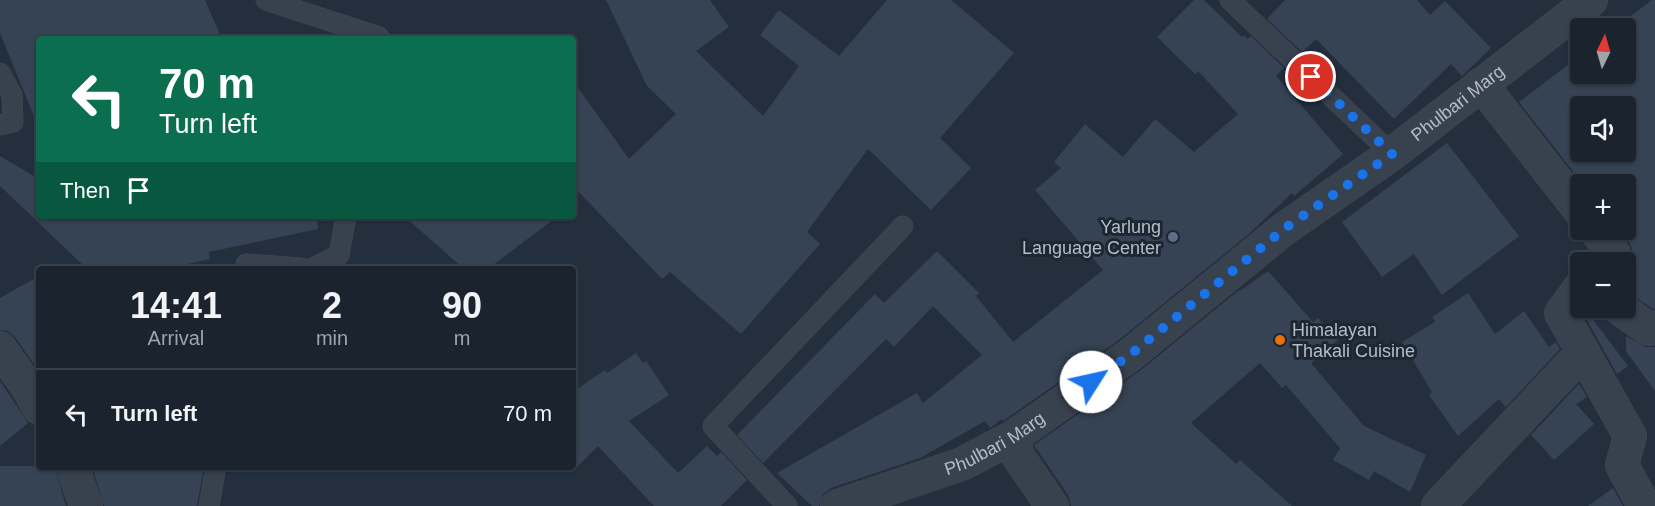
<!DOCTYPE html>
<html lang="en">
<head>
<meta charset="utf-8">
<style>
  :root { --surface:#1b232e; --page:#282f3a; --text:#f1f3f6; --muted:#a0a4aa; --line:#39404a }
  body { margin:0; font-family:Arial,sans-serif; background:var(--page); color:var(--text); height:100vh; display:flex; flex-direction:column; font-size:22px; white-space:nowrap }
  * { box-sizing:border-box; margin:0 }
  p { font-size:20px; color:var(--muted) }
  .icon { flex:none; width:33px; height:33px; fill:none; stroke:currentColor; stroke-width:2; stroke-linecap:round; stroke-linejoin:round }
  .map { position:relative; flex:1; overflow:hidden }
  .sheet { position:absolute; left:36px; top:266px; width:540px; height:204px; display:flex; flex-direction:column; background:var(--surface); border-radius:6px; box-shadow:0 2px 4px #0004,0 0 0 2px var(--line) }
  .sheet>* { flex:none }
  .guide { position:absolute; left:36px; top:36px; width:540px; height:183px; border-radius:6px; box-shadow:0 2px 4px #0004,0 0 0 2px var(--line); background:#0b6e4f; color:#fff; overflow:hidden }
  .needle { width:39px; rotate:5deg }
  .fabs { position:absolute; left:1570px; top:18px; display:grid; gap:12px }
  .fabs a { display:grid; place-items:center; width:66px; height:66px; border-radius:6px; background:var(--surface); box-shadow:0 2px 4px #0004,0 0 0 2px var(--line); font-size:30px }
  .pin { position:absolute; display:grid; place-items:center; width:51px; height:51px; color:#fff; margin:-26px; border:3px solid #fff; border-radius:50%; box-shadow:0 2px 6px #0007 }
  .me { position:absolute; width:66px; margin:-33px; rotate:55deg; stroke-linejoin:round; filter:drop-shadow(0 0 4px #0008) }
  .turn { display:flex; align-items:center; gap:21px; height:126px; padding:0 24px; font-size:27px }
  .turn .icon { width:78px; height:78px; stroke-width:2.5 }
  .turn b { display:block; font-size:42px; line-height:51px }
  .then { display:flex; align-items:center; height:57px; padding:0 24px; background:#0003; gap:12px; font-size:22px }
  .eta { display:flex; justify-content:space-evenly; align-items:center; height:102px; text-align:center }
  .eta b { font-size:36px; font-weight:700; line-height:42px }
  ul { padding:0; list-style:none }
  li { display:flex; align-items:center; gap:18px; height:90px; padding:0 24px; border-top:2px solid var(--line) }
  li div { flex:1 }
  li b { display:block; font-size:22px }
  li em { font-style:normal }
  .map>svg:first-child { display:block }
</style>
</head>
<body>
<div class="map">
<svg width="1655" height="506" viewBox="0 0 1655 506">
  <rect width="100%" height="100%" fill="#242f3e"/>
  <g fill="#364354" fill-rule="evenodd">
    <polygon points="0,0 205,0 222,39 39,39 38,126 0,33"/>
    <polygon points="606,0 710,0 729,27 696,51 763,116 799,66 760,35 779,10 839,56 887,0 951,0 1014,53 940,138 971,168 931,210 868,149 807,232 820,244 741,334 670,272 662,279 573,186 573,81 629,159 676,114 647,86"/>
    <polygon points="1194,0 1204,0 1242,37 1244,35 1248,39 1251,36 1284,68 1276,76 1343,154 1294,196 1292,193 1250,233 1119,340 1003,421 1002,419 990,428 985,421 920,458 831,488 823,494 819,506 812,506 777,473 917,393 923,403 982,355 933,306 894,347 886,339 763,463 737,435 875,294 884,303 937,251 979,293 976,296 1013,342 1103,270 1035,190 1061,168 1054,162 1085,124 1123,157 1155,119 1194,152 1238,114 1198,71 1195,74 1157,37"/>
    <polygon points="1285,0 1417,0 1430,15 1445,1 1491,48 1462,76 1451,64 1394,119 1316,39 1302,52 1267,19"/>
    <path d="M1652,0h3v309h-2l-27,-18v-23l5,-7 2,-10 -4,-9 -10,-12h7v-46h-43l-64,-82 62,-47v19h45v-46h-11zM1581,106h45v46h-45z"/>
    <polygon points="1447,143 1519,236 1442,295 1414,254 1382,277 1342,222"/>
    <polygon points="0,156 39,179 39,216 317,216 318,229 209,252 210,259 170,268 86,268 0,186"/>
    <polygon points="404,216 558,216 489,268 463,268"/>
    <polygon points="1268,271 1313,322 1318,318 1338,340 1311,363 1364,426 1426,455 1410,492 1374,471 1369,480 1333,460 1340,448 1286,385 1282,388 1260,363 1191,423 1236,464 1240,460 1292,506 1071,506 1068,495 1034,445 1141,370 1239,290 1240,291"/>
    <polygon points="39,276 39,371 15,337 8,331 0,330 0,298"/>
    <polygon points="1468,293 1495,334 1524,311 1549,347 1556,342 1560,349 1506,407 1499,399 1458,436 1429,395 1432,392 1402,342 1435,322 1432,317"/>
    <polygon points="1591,317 1628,366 1617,374 1587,320"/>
    <polygon points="1626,336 1646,347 1655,347 1655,391 1626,351"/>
    <polygon points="636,353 643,363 646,361 669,395 629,421 678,473 707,446 717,456 721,452 747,480 721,506 654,506 598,446 573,471 573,392 605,370 607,373"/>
    <polygon points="0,381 28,423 0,446"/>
    <polygon points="1579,384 1587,397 1576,404 1594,424 1554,460 1531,435"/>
    <polygon points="0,466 54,466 66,506 0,506"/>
    <polygon points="92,466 204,466 197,506 104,506"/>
    <polygon points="1613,488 1623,506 1588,506"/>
  </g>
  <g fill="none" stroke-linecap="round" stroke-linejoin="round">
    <g stroke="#414a57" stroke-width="21">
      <g id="service">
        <polyline points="266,0 379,37 378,39"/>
        <polyline points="1230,0 1392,154"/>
        <polyline points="0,73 12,95 13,122 0,125"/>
        <polyline points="245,268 246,264 301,268"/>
        <polyline points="313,268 339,255 346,216"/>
        <polyline points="209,506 216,466"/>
        <polyline points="787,506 713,426 903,226"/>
      </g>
    </g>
    <g stroke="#414a57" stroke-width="34">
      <g id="minor">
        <polyline points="1481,84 1581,212"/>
        <polyline points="1595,230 1614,254 1605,262"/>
        <polyline points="1581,286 1561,313 1630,436 1622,465 1644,506"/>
        <polyline points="1619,308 1649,329 1655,327"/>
        <polyline points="0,348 28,388 39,408"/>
        <polyline points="1013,437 1018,456 1052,506"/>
        <polyline points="72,466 86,506"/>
        <path id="s1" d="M837,506l125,-42 51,-27 117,-82 154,-126 108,-75 199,-154"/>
        <polyline points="1438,506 1583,352"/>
      </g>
    </g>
    <use href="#service" stroke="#38414e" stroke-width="20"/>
    <use href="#minor" stroke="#38414e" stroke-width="33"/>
  </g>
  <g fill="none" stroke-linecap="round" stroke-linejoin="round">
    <polyline stroke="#1a73e8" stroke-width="10" stroke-dasharray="0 18" points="1091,382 1130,355 1284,229 1392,154 1311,77"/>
  </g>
  <circle fill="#5c6f8a" stroke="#1d2633" stroke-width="2" cx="1173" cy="237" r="6"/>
  <circle fill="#e8710a" stroke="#1d2633" stroke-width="2" cx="1280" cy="340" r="6"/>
  <g text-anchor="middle" stroke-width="6" stroke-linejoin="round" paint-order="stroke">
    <g font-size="18" fill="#b4bcc9" stroke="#1d2633">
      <text dy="6" stroke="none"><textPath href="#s1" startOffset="746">Phulbari Marg</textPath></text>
      <text dy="6" stroke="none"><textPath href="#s1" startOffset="170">Phulbari Marg</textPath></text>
    </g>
    <g font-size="18" fill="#b4bcc9" stroke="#1d2633" text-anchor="end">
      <text x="1161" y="233">Yarlung<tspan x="1161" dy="21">Language Center</tspan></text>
      <text x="1292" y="336" text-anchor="start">Himalayan<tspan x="1292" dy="21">Thakali Cuisine</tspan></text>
    </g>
  </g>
</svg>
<div class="fabs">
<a><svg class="needle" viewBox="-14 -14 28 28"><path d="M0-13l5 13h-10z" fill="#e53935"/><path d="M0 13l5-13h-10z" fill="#a0a4aa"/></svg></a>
<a><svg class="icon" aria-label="sound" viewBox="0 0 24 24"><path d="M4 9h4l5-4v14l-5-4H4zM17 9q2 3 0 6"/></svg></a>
<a>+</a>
<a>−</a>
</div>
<div class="pin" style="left:1311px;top:77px;background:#d93025"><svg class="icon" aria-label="arrive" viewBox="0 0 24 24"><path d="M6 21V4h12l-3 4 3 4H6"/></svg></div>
<svg class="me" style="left:1091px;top:382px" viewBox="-20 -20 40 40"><circle r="19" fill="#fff"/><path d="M0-13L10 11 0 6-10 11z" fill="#1a73e8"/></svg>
<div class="guide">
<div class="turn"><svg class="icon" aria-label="left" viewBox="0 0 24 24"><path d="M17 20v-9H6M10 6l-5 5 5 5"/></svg><div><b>70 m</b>Turn left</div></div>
<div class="then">Then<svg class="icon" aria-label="arrive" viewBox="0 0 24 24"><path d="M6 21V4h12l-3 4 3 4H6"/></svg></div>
</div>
<section class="sheet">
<div class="eta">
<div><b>14:41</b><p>Arrival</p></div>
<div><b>2</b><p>min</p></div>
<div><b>90</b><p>m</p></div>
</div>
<ul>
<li><svg class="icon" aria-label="left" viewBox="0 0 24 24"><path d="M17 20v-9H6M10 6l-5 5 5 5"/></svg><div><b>Turn left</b></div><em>70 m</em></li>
</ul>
</section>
</div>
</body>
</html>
